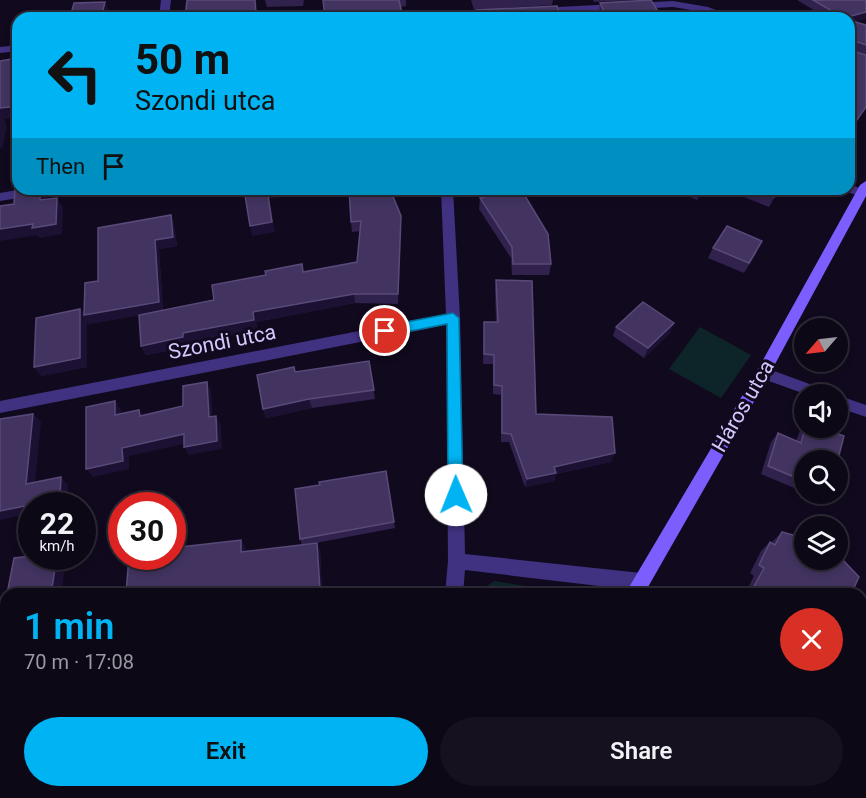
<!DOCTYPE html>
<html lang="en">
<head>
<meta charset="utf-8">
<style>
  :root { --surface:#0d0816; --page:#16111f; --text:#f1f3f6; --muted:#9a9aa1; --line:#2d2935; --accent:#00b3f2 }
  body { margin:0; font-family:Roboto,sans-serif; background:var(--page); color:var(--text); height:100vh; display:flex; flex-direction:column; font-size:22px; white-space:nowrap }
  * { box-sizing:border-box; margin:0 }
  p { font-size:20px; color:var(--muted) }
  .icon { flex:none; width:33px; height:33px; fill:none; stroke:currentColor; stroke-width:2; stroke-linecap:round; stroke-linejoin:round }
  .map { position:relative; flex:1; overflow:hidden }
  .side { position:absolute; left:0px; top:588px; width:867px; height:210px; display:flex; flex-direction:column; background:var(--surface); border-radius:18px 18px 0 0; box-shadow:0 3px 9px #0003,0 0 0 2px var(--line) }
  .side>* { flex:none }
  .banner { position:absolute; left:12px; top:12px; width:843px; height:183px; border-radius:18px; box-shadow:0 3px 9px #0003,0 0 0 2px var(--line); background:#00b3f2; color:#111; overflow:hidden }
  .needle { width:39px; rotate:242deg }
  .buttons { position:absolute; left:794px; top:318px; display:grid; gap:12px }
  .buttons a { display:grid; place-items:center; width:54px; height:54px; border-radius:50%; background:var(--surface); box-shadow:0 3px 9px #0003,0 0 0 2px var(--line); font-size:30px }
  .speed { position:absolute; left:18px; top:492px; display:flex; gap:12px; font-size:30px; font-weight:700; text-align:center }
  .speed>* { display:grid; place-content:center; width:78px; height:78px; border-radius:50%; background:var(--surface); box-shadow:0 3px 9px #0003,0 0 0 2px var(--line); line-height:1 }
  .speed small { font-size:15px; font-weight:400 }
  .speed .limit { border:9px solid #d22; background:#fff; color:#111 }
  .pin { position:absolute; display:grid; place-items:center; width:51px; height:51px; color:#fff; margin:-26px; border:3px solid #fff; border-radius:50%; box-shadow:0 2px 6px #0007 }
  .me { position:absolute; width:66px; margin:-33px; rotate:359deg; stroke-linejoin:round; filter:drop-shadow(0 0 4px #0008) }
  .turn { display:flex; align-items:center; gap:21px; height:126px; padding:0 24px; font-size:27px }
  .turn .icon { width:78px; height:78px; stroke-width:2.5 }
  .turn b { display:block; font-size:42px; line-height:51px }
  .then { display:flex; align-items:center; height:57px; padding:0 24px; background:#0003; gap:12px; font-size:22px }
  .round { display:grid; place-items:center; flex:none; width:63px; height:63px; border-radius:32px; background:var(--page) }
  .summary { display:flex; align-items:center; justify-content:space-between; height:102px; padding:0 24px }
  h1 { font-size:36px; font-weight:600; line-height:45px; color:var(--accent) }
  .cta { display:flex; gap:12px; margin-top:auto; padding:12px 24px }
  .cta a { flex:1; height:69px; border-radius:36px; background:var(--accent); color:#111; font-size:24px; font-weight:600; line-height:69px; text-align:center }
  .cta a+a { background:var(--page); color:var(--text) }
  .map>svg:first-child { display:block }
</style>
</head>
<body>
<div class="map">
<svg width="866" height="798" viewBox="0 0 866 798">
  <rect width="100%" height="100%" fill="#110a1e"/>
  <g fill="#0d2528">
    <polygon points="700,327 751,355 721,398 669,369"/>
    <polygon points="494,581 579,594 476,594"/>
  </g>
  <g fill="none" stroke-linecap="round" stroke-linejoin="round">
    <g fill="#413181" fill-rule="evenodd">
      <polygon points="161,0 171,0 169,18 159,18"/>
      <polygon points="673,1 708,7 737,18 722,18 703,12 673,7 540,14 535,11 540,8"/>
      <polygon points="495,10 498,11 498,15 415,18 420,15"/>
      <polygon points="18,45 18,51 0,53 0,47"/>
      <polygon points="849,184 865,190 865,196 861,197 845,191 844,189 849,189"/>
      <polygon points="23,189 54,189 48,193 0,201 0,193"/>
      <polygon points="441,189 453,189 460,318 465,554 641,573 647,576 650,582 647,588 641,591 465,570 463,594 445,594 448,561 446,325 0,413 0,401 446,314"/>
      <polygon points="763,367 826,390 828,394 805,394 758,377 756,373 758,369"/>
      <polygon points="837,395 866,405 866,417 837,407"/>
      <polygon points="6,707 6,727 0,728 0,708"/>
      <polygon points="419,792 439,792 438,798 418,798"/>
      <polygon points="795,792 824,792 826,798 797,798"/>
    </g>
    <g fill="#7c5eff" fill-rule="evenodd">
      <polygon points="866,181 866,196 768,377 644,594 625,594 758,369 860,185"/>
      <polygon points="506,792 527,792 525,798 504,798"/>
    </g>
  </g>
  <g fill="#30214d">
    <polygon points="265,0 304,0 303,6 267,7"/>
    <polygon points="323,0 406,0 406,6 400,7"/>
    <polygon points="471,0 553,0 552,5 474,10"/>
    <polygon points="593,0 636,0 594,2"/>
    <polygon points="797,0 866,0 855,22 866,25 866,108 850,131 849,130 849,18 827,18"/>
    <polygon points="600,3 662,18 601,18 599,13"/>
    <polygon points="487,189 523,189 551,264 549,275 512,275 511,258 479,209 480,198 489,196"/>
    <polygon points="677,189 705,189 697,200 676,191"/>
    <polygon points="742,189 780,189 769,207 739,195"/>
    <polygon points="171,215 174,225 177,246 159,249 163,310 214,300 303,272 357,262 360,231 352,232 351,222 401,216 401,226 398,304 355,303 256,322 257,330 187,343 188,347 146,355 141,346 139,315 89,324 87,320 87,367 41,376 80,309 84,314"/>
    <polygon points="713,248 757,252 744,273 708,258"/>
    <polygon points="496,280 536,414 611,462 556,474 554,481 525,487 509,442 501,442 501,395 493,394 493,364 483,364 484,322 496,322 495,290"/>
    <polygon points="616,327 670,333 644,358 613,336"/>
    <polygon points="369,361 375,399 312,408 266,418 263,409 296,372"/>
    <polygon points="804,425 804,428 821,428 804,460 804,492 761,474 771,442 778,433 796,441 800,431"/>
    <polygon points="808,494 827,494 821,499"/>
    <polygon points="394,522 395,528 305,545 320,550 322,594 126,594 245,547 245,551 302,545 300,539"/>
    <polygon points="782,532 851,594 745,594 754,576 750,573 761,551 770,542 771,543"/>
  </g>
  <g fill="#1c1132">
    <polygon points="255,0 256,0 257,4 258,18 256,18"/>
    <polygon points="105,2 109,12 107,18 101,18"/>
    <polygon points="866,12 866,19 849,23 849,18 844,18"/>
    <polygon points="18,106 18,117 4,119 7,125 3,147 0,148 0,108"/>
    <polygon points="866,107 866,108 850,131 856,121"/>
    <polygon points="40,189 43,189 47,196 46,211 40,200"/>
    <polygon points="267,189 330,189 269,199 275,232 252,236 250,226"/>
    <polygon points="701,189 705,189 697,200"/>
    <polygon points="779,189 780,189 769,207 774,197"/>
    <polygon points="57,198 63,208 62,234 39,238 37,235 0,241 0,229"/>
    <polygon points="171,215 174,225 177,246 159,249 163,311 89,324 87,320 87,367 41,376 34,367 80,309 84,315 155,240"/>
    <polygon points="401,216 401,226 398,304 398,294"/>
    <polygon points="354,294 355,303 256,322 257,330 187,343 188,347 146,355 141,346 253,312"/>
    <polygon points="674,323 670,333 644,358 648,348"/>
    <polygon points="207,382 211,391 213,426 209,417"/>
    <polygon points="309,399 312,408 266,418 263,409"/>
    <polygon points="115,401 121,410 121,424 115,415"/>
    <polygon points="33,414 41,422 34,492 26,484"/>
    <polygon points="216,416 221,425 222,449 189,455 184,447"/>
    <polygon points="184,434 189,443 129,456 129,469 93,477 86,469 122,448"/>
    <polygon points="615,453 611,462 556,474 554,481 525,487 527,479 554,467"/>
    <polygon points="61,477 68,485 67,506 32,506 32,513 0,520 0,511"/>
    <polygon points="241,540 245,547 245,558 241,552"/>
    <polygon points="317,543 320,550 322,594 320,590"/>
    <polygon points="57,556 62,556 66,560 61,594 51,594"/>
    <polygon points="5,753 6,753 6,763 3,762"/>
    <polygon points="40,792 50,792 49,798 39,798"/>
    <rect x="166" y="792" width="10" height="6"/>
    <polygon points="262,792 266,792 267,798 262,798"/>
  </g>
  <g fill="#423360" stroke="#594a79" stroke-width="1.5">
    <polygon points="187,0 255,0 256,18 185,18"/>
    <polygon points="323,0 399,0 403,18 325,18"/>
    <polygon points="651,0 662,18 607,18 600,3"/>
    <polygon points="813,0 866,0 866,12 844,18"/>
    <polygon points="105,2 101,18 70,18 74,3"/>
    <polygon points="557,6 562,18 479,18 477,10"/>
    <polygon points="705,13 720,18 700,18"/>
    <polygon points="849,20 866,25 866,45 855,41 852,43 852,51 866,55 866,107 856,121 849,118"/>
    <polygon points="18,58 18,106 0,108 0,61"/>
    <polygon points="15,189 40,189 40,200 57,198 56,224 32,228 33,224 0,229 0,206 14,204"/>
    <polygon points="244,189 267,189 272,222 250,226"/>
    <polygon points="349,189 390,189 401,216 398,294 354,294 253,312 254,320 183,333 183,337 141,346 139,315 214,300 212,285 266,275 265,271 302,264 303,272 357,262 361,221 351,222"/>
    <polygon points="491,189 523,189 525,196 548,234 551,264 513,264 512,247 480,198 493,195"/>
    <polygon points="756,189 779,189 774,197"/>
    <polygon points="171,215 173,237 155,240 159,302 84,315 85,283 98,281 98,228"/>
    <polygon points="727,226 762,241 749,263 713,248"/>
    <polygon points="496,280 532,281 536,414 612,417 615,453 554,467 556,473 527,479 511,434 502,433 502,386 494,385 494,355 484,354 484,322 498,322"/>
    <polygon points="643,302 674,323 648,348 616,327"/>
    <polygon points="80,309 80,358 34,367 36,318"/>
    <polygon points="369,361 374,390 309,399 263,409 257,375 294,367 295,372"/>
    <polygon points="207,382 209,417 216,416 217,441 184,447 184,434 122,448 123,461 86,469 86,407 115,401 115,415 139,410 140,416 183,406 183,386"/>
    <polygon points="33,414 26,484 61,477 60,499 0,511 0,419"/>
    <polygon points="805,428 821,428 844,436 837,463 837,460 804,460 804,481 768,466 778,433 801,443"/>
    <polygon points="386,471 394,522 300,539 295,489 320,485 319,482"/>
    <polygon points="782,532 804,538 804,560 837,560 837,556 843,560 859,577 851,594 750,594 764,568 759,565 770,542 775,545"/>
    <polygon points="241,540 241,552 317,543 320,590 291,594 126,594 129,556 172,556 172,548"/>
    <polygon points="32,556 57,556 51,594 7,594 14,558"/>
    <polygon points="6,601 6,618 3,618"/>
    <polygon points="0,753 5,753 3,762 6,762 6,792 40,792 39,798 0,798"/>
    <polygon points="114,792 166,792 166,798 113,798"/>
    <rect x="226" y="792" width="36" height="6"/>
  </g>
  <polygon fill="#00b3f2" stroke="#00749d" stroke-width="1.5" points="453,313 459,318 463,495 461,500 456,502 450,500 448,495 447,324 385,336 378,331 385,326"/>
  <g text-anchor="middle" stroke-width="6" stroke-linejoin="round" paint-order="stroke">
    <g font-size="21" fill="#d6c7ff" stroke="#110a1e">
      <text transform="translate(222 342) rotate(-11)" y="7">Szondi utca</text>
      <text transform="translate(743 406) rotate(-60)" y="7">Háros utca</text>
    </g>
  </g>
</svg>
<div class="buttons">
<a><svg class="needle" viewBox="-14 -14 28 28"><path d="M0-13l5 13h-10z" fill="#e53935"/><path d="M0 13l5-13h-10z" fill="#9a9aa1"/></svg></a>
<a><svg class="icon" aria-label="sound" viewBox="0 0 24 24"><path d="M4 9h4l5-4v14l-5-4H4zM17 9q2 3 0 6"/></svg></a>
<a><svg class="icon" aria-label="search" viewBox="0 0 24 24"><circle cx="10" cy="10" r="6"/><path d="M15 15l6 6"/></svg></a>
<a><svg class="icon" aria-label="layers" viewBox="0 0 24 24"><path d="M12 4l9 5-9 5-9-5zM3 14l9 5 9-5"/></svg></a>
</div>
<div class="speed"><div>22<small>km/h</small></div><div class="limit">30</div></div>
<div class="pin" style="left:385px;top:331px;background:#d93025"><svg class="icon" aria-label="arrive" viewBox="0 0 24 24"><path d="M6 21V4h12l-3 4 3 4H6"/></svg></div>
<svg class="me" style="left:456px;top:495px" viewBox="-20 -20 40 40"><circle r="19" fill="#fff"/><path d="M0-13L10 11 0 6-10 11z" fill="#00b3f2"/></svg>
<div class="banner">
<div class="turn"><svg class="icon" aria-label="left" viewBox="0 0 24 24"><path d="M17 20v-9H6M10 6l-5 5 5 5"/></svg><div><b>50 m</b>Szondi utca</div></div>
<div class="then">Then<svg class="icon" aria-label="arrive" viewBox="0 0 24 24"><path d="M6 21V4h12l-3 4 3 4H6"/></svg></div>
</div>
<section class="side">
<div class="summary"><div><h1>1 min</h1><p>70 m · 17:08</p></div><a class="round" style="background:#d93025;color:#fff"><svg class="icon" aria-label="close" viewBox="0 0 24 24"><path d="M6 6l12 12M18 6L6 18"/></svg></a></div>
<div class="cta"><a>Exit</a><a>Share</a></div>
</section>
</div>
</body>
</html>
